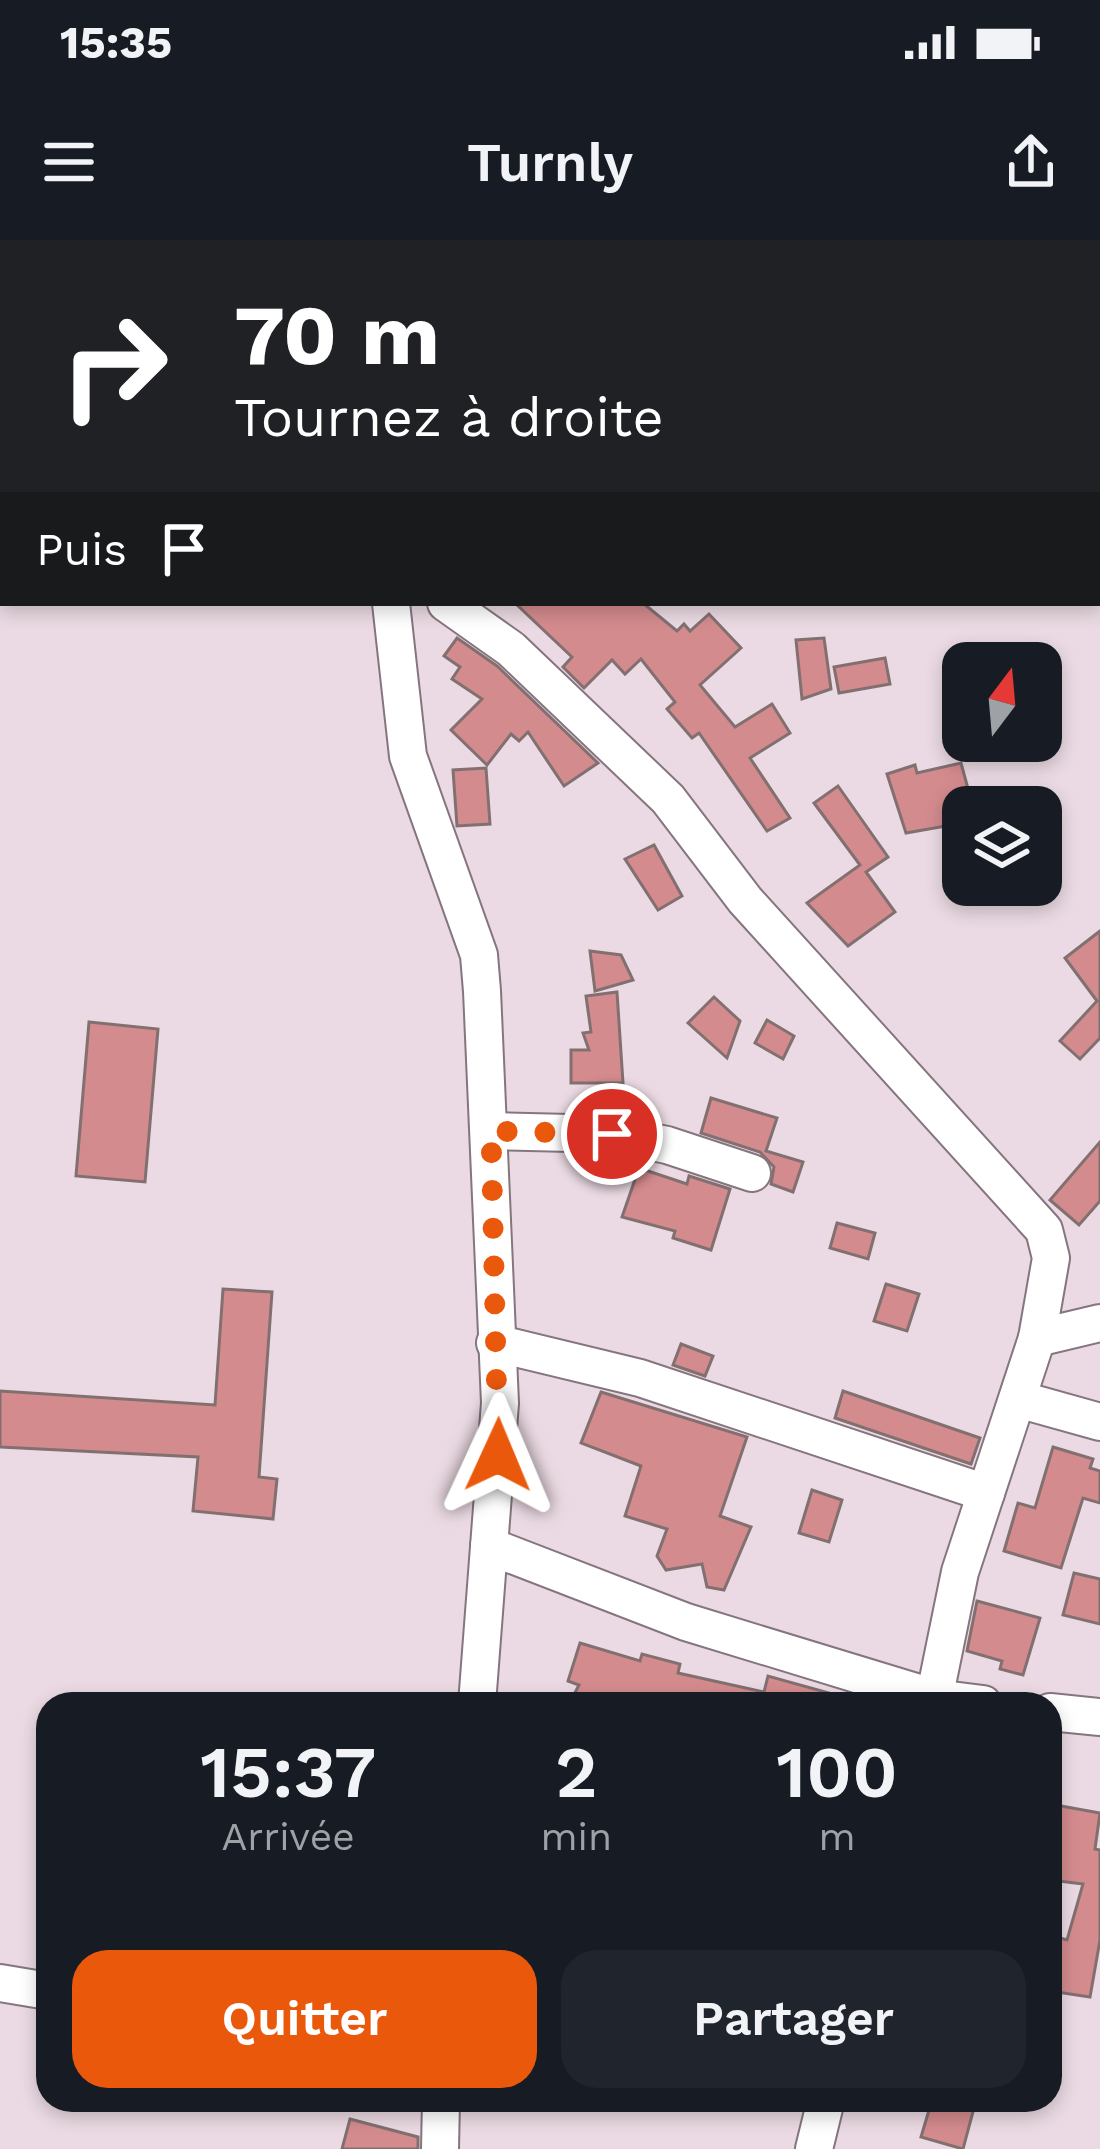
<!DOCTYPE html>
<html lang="fr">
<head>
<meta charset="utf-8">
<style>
  :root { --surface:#171b24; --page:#20242c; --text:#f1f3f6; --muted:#9ea1a6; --accent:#ea580c }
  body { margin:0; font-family:"Work Sans",sans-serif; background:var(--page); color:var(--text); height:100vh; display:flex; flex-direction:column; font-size:45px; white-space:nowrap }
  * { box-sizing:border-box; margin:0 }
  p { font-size:39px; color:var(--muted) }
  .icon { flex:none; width:66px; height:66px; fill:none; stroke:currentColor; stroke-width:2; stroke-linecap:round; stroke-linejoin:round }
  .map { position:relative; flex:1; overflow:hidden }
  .drawer { position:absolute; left:36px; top:1452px; width:1026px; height:420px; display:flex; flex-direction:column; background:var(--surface); border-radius:36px; box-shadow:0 6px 18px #0003 }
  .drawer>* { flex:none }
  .banner { position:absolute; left:0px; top:0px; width:1101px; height:366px; box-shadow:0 6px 18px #0003; background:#202124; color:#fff; overflow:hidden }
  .needle { width:78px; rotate:16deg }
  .tools { position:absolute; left:942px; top:402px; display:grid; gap:24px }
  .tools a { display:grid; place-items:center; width:120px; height:120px; border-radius:24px; background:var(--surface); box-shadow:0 6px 18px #0003; font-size:60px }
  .pin { position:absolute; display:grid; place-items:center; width:102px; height:102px; color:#fff; margin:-51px; border:6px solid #fff; border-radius:50%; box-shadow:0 3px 12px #0007 }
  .me { position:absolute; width:132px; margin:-66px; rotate:1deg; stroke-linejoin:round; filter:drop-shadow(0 0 9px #0008) }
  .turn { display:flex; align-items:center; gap:42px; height:252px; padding:0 36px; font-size:54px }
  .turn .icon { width:156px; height:156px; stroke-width:2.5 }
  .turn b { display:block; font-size:84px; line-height:102px }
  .then { display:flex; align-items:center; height:114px; padding:0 36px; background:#0003; gap:24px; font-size:45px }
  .eta { display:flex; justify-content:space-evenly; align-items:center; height:204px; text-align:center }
  .eta b { font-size:72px; font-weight:600; line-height:84px }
  .primary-button { display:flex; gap:24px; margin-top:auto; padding:24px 36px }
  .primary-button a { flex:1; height:138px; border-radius:36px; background:var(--accent); color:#fff; font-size:48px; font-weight:600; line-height:138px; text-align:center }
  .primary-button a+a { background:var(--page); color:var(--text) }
  .status { display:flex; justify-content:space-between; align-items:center; height:84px; padding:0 60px; background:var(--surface); direction:ltr }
  .status svg { height:33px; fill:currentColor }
  header { display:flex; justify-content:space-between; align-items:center; height:156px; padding:0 36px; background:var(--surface); font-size:54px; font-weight:600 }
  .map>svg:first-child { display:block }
</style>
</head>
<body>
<div class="status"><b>15:35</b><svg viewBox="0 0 49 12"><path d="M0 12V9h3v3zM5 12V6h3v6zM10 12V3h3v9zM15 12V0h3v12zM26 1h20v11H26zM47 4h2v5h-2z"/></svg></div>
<header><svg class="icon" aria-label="menu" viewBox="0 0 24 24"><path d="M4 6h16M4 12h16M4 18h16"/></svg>Turnly<svg class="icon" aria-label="share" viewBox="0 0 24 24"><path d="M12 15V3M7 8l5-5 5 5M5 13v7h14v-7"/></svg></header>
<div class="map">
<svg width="1100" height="1909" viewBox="0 0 1100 1909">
  <rect width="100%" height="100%" fill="#ebdae3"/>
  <g fill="#d48b8e" stroke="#827071" stroke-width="3">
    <polygon points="515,363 643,363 677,391 684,384 690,391 709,374 741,408 700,445 735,487 772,464 790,493 750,518 790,578 767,591 699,493 692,498 667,469 675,462 641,419 625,434 612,420 584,448 563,427 572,417"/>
    <polygon points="457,398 497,426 598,523 564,546 528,492 519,501 511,494 487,525 451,490 482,459 452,439 460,427 444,416"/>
    <polygon points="824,398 831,449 802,459 796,400"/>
    <polygon points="885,418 890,444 839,453 834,427"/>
    <polygon points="961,523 973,567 963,567 963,583 906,593 887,534 915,525 917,533"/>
    <polygon points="486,528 490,584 457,586 453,530"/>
    <polygon points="838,546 888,617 866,632 895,672 848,706 807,663 860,625 814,563"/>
    <polygon points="654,605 682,656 658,670 625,619"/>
    <polygon points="1100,691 1100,798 1080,819 1060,801 1097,761 1065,718"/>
    <polygon points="590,711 621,715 633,740 595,751"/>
    <polygon points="617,752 623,843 571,843 571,810 589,810 583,793 591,792 586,756"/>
    <polygon points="714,757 740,781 727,818 688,783"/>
    <polygon points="767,780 794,796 783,819 755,803"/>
    <polygon points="89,782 158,789 145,942 76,936"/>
    <polygon points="711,858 777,878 766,911 803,922 793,952 771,944 774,927 760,912 701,893"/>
    <polygon points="1100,902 1100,961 1079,985 1050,960"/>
    <polygon points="639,928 687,944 689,936 730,949 711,1010 673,998 675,991 622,977"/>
    <polygon points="837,983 875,993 868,1019 830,1008"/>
    <polygon points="886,1044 919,1054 907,1091 874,1081"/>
    <polygon points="223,1049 272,1052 259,1237 277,1239 273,1279 193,1271 198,1217 0,1207 0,1151 215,1165"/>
    <polygon points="681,1104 713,1116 705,1136 673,1125"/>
    <polygon points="843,1151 980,1198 971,1224 835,1178"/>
    <polygon points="601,1152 747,1197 720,1276 751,1287 724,1350 707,1347 702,1324 666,1330 657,1316 667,1289 625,1276 641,1226 581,1203"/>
    <polygon points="1053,1207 1093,1219 1090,1228 1100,1231 1100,1263 1083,1258 1061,1328 1004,1311 1018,1263 1035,1268"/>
    <polygon points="812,1250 842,1260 829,1302 799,1293"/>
    <polygon points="1074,1333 1100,1339 1100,1384 1063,1375"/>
    <polygon points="977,1361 1040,1378 1023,1435 1000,1429 1002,1421 967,1411"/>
    <polygon points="580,1403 640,1421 642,1414 680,1424 678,1433 764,1452 768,1436 840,1456 839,1464 569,1464 579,1445 568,1441"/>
    <polygon points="1050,1564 1100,1573 1095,1609 1100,1610 1100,1700 1090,1757 1050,1751 1050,1695 1067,1700 1083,1644 1050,1640"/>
    <polygon points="932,1860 974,1868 963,1909 921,1897"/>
    <polygon points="350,1879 418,1897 418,1909 342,1909"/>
  </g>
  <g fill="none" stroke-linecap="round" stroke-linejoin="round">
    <g stroke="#85757e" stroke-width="40">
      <g id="minor">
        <polyline points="160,3 160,0"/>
        <polyline points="492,3 494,0"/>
        <polyline points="0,190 3,190"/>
        <polyline points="391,363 408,516 479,715 482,751 500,1163 477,1464"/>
        <polyline points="446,363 511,409 668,559 745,660 1044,990 1051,1018 1037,1098"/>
        <polyline points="491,891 612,894 667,905 752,933"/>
        <polyline points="495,1103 640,1138 986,1253"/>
        <polyline points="1018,1159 1100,1182"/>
        <polyline points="489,1306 686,1382 935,1458 983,1464"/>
        <polyline points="933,1464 960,1332 1037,1098 1100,1083"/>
        <polyline points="1050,1472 1100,1477"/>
        <polyline points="0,1743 48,1751"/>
        <polyline points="440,1909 441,1860"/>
        <polyline points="814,1909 826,1860"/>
      </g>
    </g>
    <use href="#minor" stroke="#fff" stroke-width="36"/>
  </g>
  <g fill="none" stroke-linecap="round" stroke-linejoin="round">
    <polyline stroke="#ea580c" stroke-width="21" stroke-dasharray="0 37.8" points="498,1215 491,891 612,894"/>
  </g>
</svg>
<div class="tools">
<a><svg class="needle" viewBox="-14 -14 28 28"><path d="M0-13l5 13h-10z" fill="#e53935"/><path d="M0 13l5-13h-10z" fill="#9ea1a6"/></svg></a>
<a><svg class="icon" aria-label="layers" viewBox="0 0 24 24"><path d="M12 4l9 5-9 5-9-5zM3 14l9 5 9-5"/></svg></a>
</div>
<div class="pin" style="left:612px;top:894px;background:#d93025"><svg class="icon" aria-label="arrive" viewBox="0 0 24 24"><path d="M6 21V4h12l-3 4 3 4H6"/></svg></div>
<svg class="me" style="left:498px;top:1215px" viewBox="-20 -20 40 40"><path d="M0-17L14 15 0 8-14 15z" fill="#ea580c" stroke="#fff" stroke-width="4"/></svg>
<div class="banner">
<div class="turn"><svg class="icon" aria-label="right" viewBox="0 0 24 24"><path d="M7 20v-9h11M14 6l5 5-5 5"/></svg><div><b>70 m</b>Tournez à droite</div></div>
<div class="then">Puis<svg class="icon" aria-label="arrive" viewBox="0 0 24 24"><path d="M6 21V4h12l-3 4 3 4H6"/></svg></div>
</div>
<section class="drawer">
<div class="eta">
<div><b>15:37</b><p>Arrivée</p></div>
<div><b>2</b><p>min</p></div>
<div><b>100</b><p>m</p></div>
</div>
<div class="primary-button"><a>Quitter</a><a>Partager</a></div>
</section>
</div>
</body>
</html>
